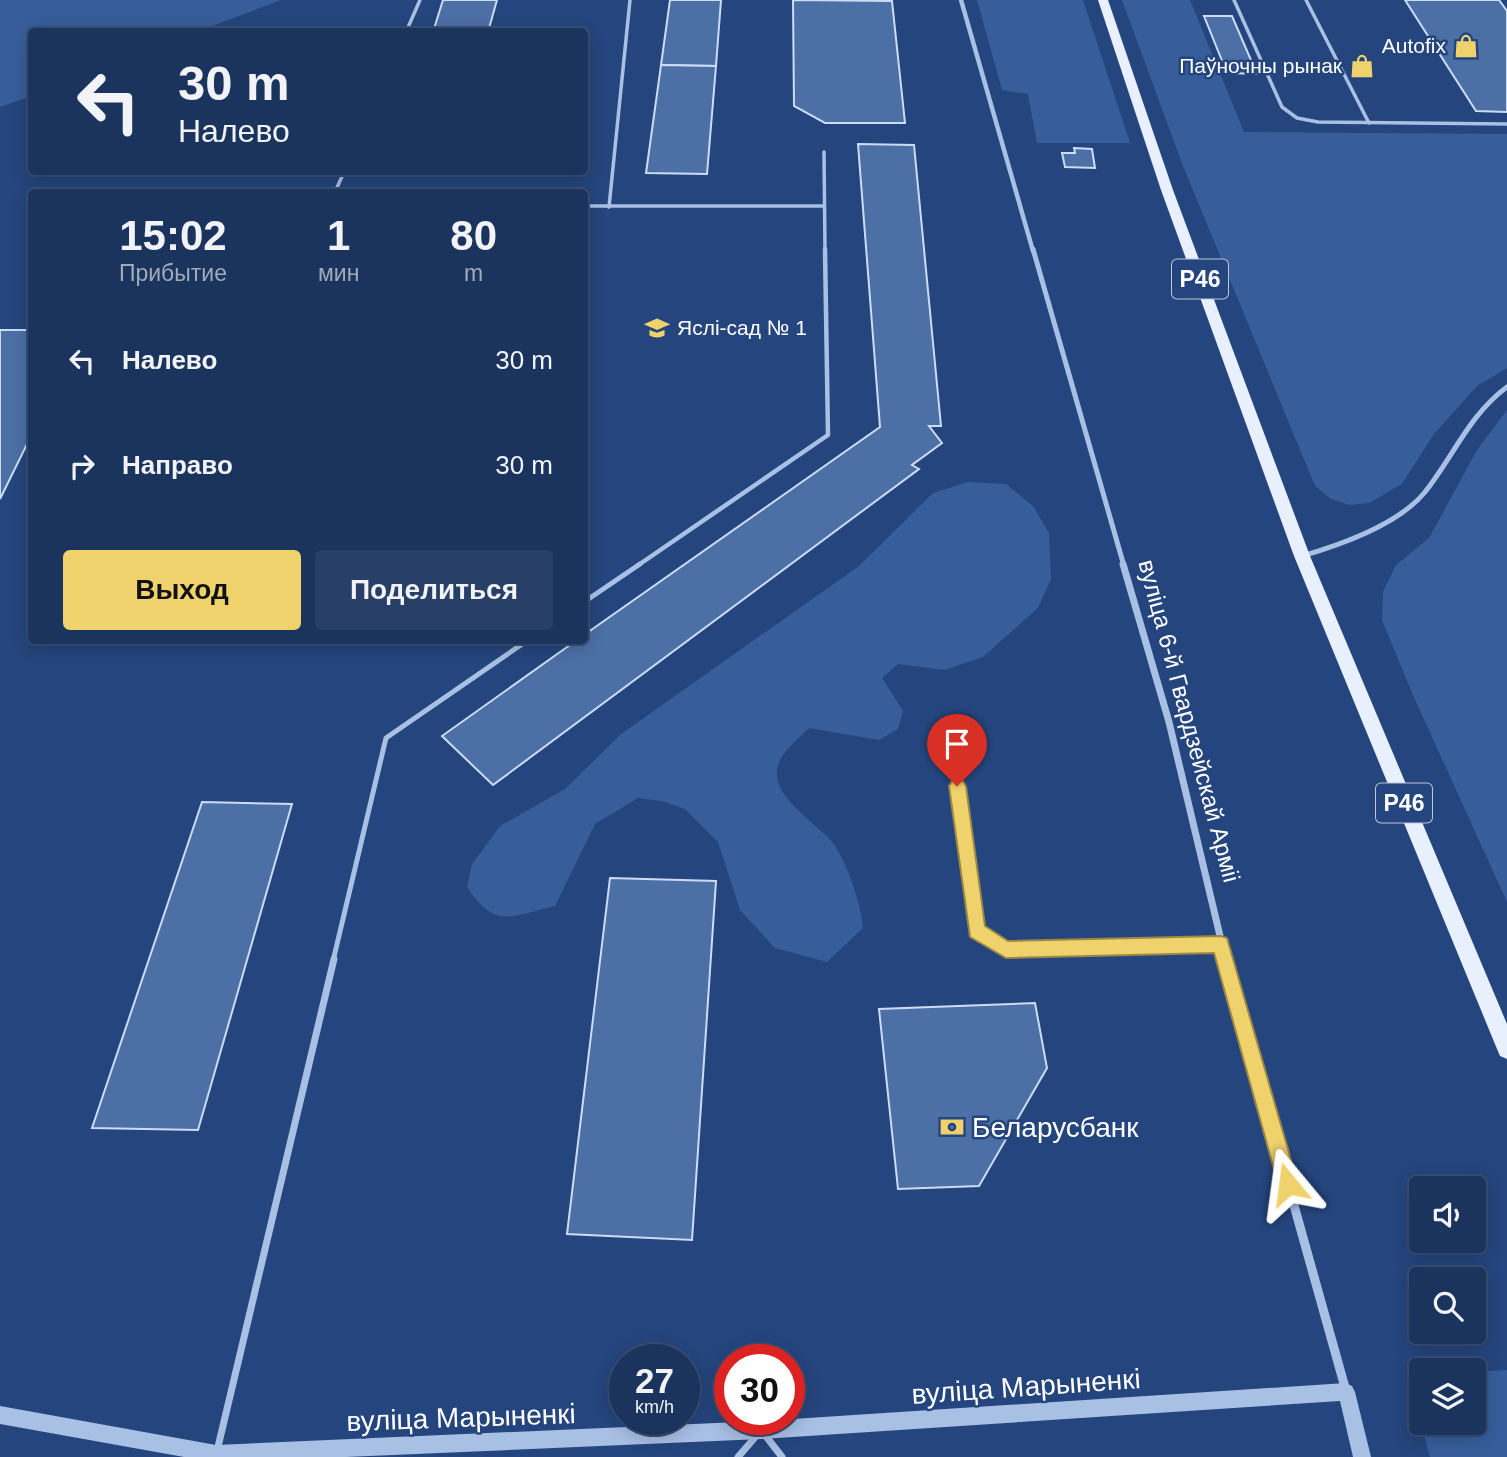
<!DOCTYPE html>
<html lang="ru">
<head>
<meta charset="utf-8">
<style>
  :root { --surface:#1b345e; --page:#283f67; --text:#f1f3f6; --muted:#a0aabc; --line:#394f73; --accent:#f0d26c }
  body { margin:0; font-family:Arial,sans-serif; background:var(--page); color:var(--text); height:100vh; display:flex; flex-direction:column; font-size:26px; white-space:nowrap }
  * { box-sizing:border-box; margin:0 }
  p { font-size:23px; color:var(--muted) }
  .icon { flex:none; width:38px; height:38px; fill:none; stroke:currentColor; stroke-width:2; stroke-linecap:round; stroke-linejoin:round }
  .map { position:relative; flex:1; overflow:hidden }
  .side { position:absolute; left:28px; top:189px; width:560px; height:455px; display:flex; flex-direction:column; background:var(--surface); border-radius:7px; box-shadow:0 4px 18px #0003,0 0 0 2px var(--line) }
  .side>* { flex:none }
  .hud { position:absolute; left:28px; top:28px; width:560px; height:147px; border-radius:7px; box-shadow:0 4px 18px #0003,0 0 0 2px var(--line); background:#1b345e; color:var(--text); overflow:hidden }
  .controls { position:absolute; left:1409px; top:1176px; display:grid; gap:14px }
  .controls a { display:grid; place-items:center; width:77px; height:77px; border-radius:7px; background:var(--surface); box-shadow:0 4px 18px #0003,0 0 0 2px var(--line); font-size:35px }
  .speed { position:absolute; left:609px; top:1344px; display:flex; gap:14px; font-size:35px; font-weight:700; text-align:center }
  .speed>* { display:grid; place-content:center; width:91px; height:91px; border-radius:50%; background:var(--surface); box-shadow:0 4px 18px #0003,0 0 0 2px var(--line); line-height:1 }
  .speed small { font-size:18px; font-weight:400 }
  .speed .limit { border:10px solid #d22; background:#fff; color:#111 }
  .pin { position:absolute; display:grid; place-items:center; width:60px; height:60px; color:#fff; margin:-72px -30px; border-radius:50% 50% 50% 0; rotate:-45deg; box-shadow:0 0 7px #0007 }
  .pin .icon { rotate:45deg }
  .me { position:absolute; width:77px; margin:-38px; rotate:344deg; stroke-linejoin:round; filter:drop-shadow(0 0 5px #0008) }
  .turn { display:flex; align-items:center; gap:24px; height:147px; padding:0 35px; font-size:32px }
  .turn .icon { width:91px; height:91px; stroke-width:2.5 }
  .turn b { display:block; font-size:49px; line-height:60px }
  .eta { display:flex; justify-content:space-evenly; align-items:center; height:119px; text-align:center }
  .eta b { font-size:42px; font-weight:700; line-height:49px }
  .primary-button { display:flex; gap:14px; margin-top:auto; padding:14px 35px }
  .primary-button a { flex:1; height:80px; border-radius:7px; background:var(--accent); color:#111; font-size:28px; font-weight:700; line-height:80px; text-align:center }
  .primary-button a+a { background:var(--page); color:var(--text) }
  ul { padding:0; list-style:none }
  li { display:flex; align-items:center; gap:21px; height:105px; padding:0 35px }
  li div { flex:1 }
  li b { display:block; font-size:26px }
  li em { font-style:normal }
  .map>svg:first-child { display:block }
</style>
</head>
<body>
<div class="map">
<svg width="1507" height="1457" viewBox="0 0 1507 1457">
  <rect width="100%" height="100%" fill="#24457d"/>
  <g fill="#375e9b">
    <polygon points="0,0 281,0 199,31 32,32 31,96 0,107"/>
    <polygon points="977,0 1083,0 1130,143 1037,143 1028,94 1002,90"/>
    <polygon points="1122,0 1190,0 1244,132 1507,134 1507,368 1477,386 1434,434 1402,484 1369,503 1350,505 1331,499 1315,486 1183,166"/>
    <polygon points="1507,410 1507,902 1412,693 1382,620 1383,592 1396,565 1429,538 1477,450"/>
    <path d="M968,482l38,2 27,22 16,27 2,46 -13,29 -55,49 -39,13 -46,-6 -16,14 21,33 -5,18 -19,11 -70,-12c-13,13 -34,28 -32,48 1,24 40,48 55,66 15,19 29,62 31,86l-36,34 -52,-14 -35,-38 -22,-68 -33,-33 -23,-8 -24,-3 -43,26 -40,82c-43,10 -60,24 -88,-19l5,-23 28,-38 65,-37 56,-55 238,-168 74,-73z"/>
    <polygon points="1507,1370 1507,1457 1430,1457 1408,1376 1421,1375 1421,1423 1474,1423 1474,1372"/>
  </g>
  <g fill="#4c6fa6" stroke="#ccdcf4" stroke-width="2">
    <polygon points="443,0 497,0 488,32 433,32"/>
    <polygon points="670,0 721,0 716,66 661,65"/>
    <polygon points="793,0 892,1 905,123 825,123 794,106"/>
    <polygon points="1405,0 1499,0 1507,11 1507,112 1476,111"/>
    <polygon points="1204,16 1232,16 1257,74 1227,73"/>
    <polygon points="661,65 716,66 707,174 646,173"/>
    <polygon points="858,144 914,145 941,426 929,426 942,443 912,465 919,469 493,785 442,736 577,640 584,640 584,635 880,427"/>
    <polygon points="1074,148 1092,149 1095,168 1065,167 1062,153 1075,153"/>
    <polygon points="0,330 32,330 32,434 0,499"/>
    <polygon points="202,802 292,804 198,1130 92,1128"/>
    <polygon points="610,878 716,881 692,1240 567,1234"/>
    <polygon points="1035,1003 1047,1068 979,1186 898,1189 879,1009"/>
  </g>
  <g fill="none" stroke-linecap="round" stroke-linejoin="round">
    <g stroke="#a9c0e5" stroke-width="3.5">
      <polyline points="1234,0 1282,107 1297,118 1318,122 1507,124"/>
      <polyline points="1306,0 1369,123"/>
      <polyline points="406,32 420,0"/>
      <polyline points="824,152 825,251"/>
      <polyline points="335,192 344,172"/>
      <polyline points="584,206 823,206"/>
      <polyline points="609,207 630,0"/>
    </g>
    <polyline stroke="#a9c0e5" stroke-width="4.5" points="637,566 828,435 825,249"/>
    <g stroke="#a9c0e5" stroke-width="5">
      <polyline points="584,602 640,564"/>
      <polyline points="957,786 977,931 1006,949 1221,944"/>
      <polyline points="333,961 386,738 528,640"/>
    </g>
    <g stroke="#a9c0e5" stroke-width="7">
      <polyline points="765,1435 782,1457"/>
      <polyline points="217,1451 334,959"/>
      <polyline points="738,1457 757,1435"/>
    </g>
    <polyline stroke="#a9c0e5" stroke-width="4.5" points="961,0 1033,251"/>
    <g stroke="#a9c0e5" stroke-width="5">
      <polyline points="1033,249 1124,566"/>
      <path d="M1302,556c38,-11 97,-32 123,-64 28,-35 44,-77 82,-105"/>
    </g>
    <polyline stroke="#a9c0e5" stroke-width="7" points="1123,564 1169,722 1226,961"/>
    <polyline stroke="#a9c0e5" stroke-width="9" points="1225,959 1346,1391"/>
    <polygon fill="#a9c0e5" fill-rule="evenodd" points="1346,1383 1352,1386 1355,1392 1371,1457 1353,1457 1340,1401 761,1439 346,1457 184,1457 0,1424 0,1406 216,1445 761,1421"/>
    <polygon fill="#e9f0fd" fill-rule="evenodd" points="1098,0 1108,0 1173,190 1310,556 1507,1024 1507,1059 1500,1056 1497,1049 1294,556 1161,190"/>
  </g>
  <polygon fill="#f0d26c" stroke="#9c8846" stroke-width="2" points="957,779 963,781 966,786 985,926 1008,941 1221,936 1227,938 1298,1184 1295,1191 1288,1194 1281,1191 1278,1184 1214,953 1006,958 970,937 949,786 952,781"/>
  <defs>
    <g id="shop-bare" transform="scale(1.89)"><path d="M-5-2.5h2.3a2.7 3.5 0 0 1 5.4 0H5L5.5 6h-11ZM-1.5-2.5h3a1.5 2.3 0 0 0-3 0Z" fill="#f0d26c" stroke="#24457d" stroke-width="2.5" paint-order="stroke"/></g>
    <g id="school-bare" transform="scale(1.89)"><path d="M0-5L7-2L0 1L-7-2ZM-4 1L0 2.5L4 1V4Q0 6-4 4Z" fill="#f0d26c" stroke="#24457d" stroke-width="2.5" paint-order="stroke"/></g>
    <g id="bank-bare" transform="scale(1.89)"><path d="M-6-4H6V4H-6ZM0-2.3a2.3 2.3 0 1 0 0 4.6a2.3 2.3 0 1 0 0-4.6Z" fill="#f0d26c" stroke="#24457d" stroke-width="2.5" paint-order="stroke"/></g>
  </defs>
  <g fill-rule="evenodd">
    <use href="#shop-bare" x="1466" y="46"/>
    <use href="#shop-bare" x="1362" y="66"/>
    <use href="#school-bare" x="657" y="328"/>
    <use href="#bank-bare" x="952" y="1127"/>
  </g>
  <g text-anchor="middle" stroke-width="5" stroke-linejoin="round" paint-order="stroke">
    <g font-size="21" fill="#fff" stroke="#24457d" text-anchor="end">
      <text x="1446" y="53">Autofix</text>
      <text x="1342" y="73">Паўночны рынак</text>
      <text x="677" y="335" text-anchor="start">Яслі-сад № 1</text>
    </g>
    <g fill="#24457d" stroke="#bdc7d8" stroke-width="2">
      <rect x="1172" y="259.5" width="56" height="39" rx="5"/>
      <rect x="1376" y="783.5" width="56" height="39" rx="5"/>
    </g>
    <g font-size="23" font-weight="bold" fill="#fff">
      <text x="1200" y="287">Р46</text>
      <text x="1404" y="811">Р46</text>
    </g>
    <g font-size="24" fill="#fff" stroke="#24457d">
      <text transform="translate(1189 721) rotate(75)" y="8">вуліца 6-й Гвардзейскай Арміі</text>
    </g>
    <g font-size="28" fill="#fff" stroke="#24457d" text-anchor="start">
      <text x="972" y="1137">Беларусбанк</text>
    </g>
    <g font-size="28" fill="#fff" stroke="#24457d">
      <text transform="translate(1026 1386) rotate(-4)" y="10">вуліца Марыненкі</text>
      <text transform="translate(461 1417) rotate(-2)" y="10">вуліца Марыненкі</text>
    </g>
  </g>
</svg>
<div class="controls">
<a><svg class="icon" aria-label="sound" viewBox="0 0 24 24"><path d="M4 9h4l5-4v14l-5-4H4zM17 9q2 3 0 6"/></svg></a>
<a><svg class="icon" aria-label="search" viewBox="0 0 24 24"><circle cx="10" cy="10" r="6"/><path d="M15 15l6 6"/></svg></a>
<a><svg class="icon" aria-label="layers" viewBox="0 0 24 24"><path d="M12 4l9 5-9 5-9-5zM3 14l9 5 9-5"/></svg></a>
</div>
<div class="speed"><div>27<small>km/h</small></div><div class="limit">30</div></div>
<div class="pin" style="left:957px;top:786px;background:#d93025"><svg class="icon" aria-label="arrive" viewBox="0 0 24 24"><path d="M6 21V4h12l-3 4 3 4H6"/></svg></div>
<svg class="me" style="left:1288px;top:1184px" viewBox="-20 -20 40 40"><path d="M0-17L14 15 0 8-14 15z" fill="#f0d26c" stroke="#fff" stroke-width="4"/></svg>
<div class="hud">
<div class="turn"><svg class="icon" aria-label="left" viewBox="0 0 24 24"><path d="M17 20v-9H6M10 6l-5 5 5 5"/></svg><div><b>30 m</b>Налево</div></div>
</div>
<section class="side">
<div class="eta">
<div><b>15:02</b><p>Прибытие</p></div>
<div><b>1</b><p>мин</p></div>
<div><b>80</b><p>m</p></div>
</div>
<ul>
<li><svg class="icon" aria-label="left" viewBox="0 0 24 24"><path d="M17 20v-9H6M10 6l-5 5 5 5"/></svg><div><b>Налево</b></div><em>30 m</em></li>
<li><svg class="icon" aria-label="right" viewBox="0 0 24 24"><path d="M7 20v-9h11M14 6l5 5-5 5"/></svg><div><b>Направо</b></div><em>30 m</em></li>
</ul>
<div class="primary-button"><a>Выход</a><a>Поделиться</a></div>
</section>
</div>
</body>
</html>
